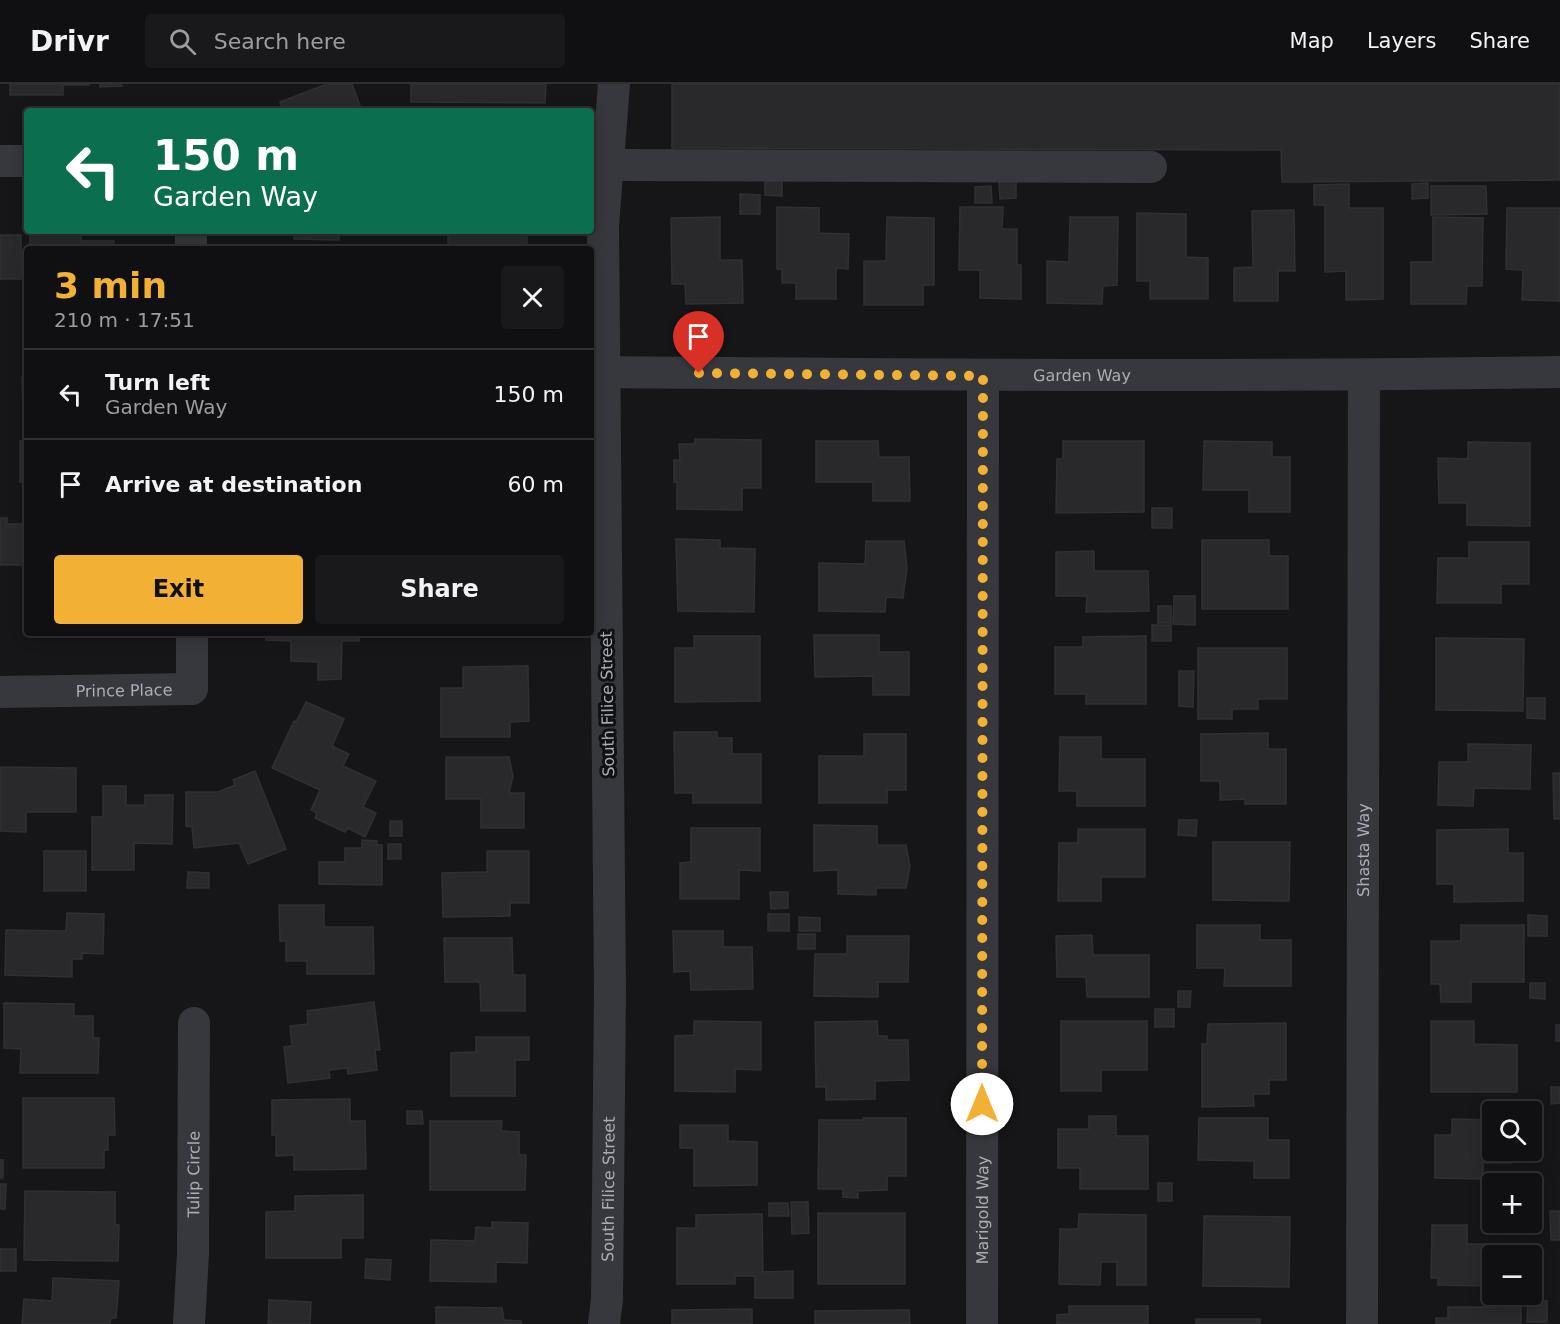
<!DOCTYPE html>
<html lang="en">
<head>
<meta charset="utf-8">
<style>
  :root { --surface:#101012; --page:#19191b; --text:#f1f3f6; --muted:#9c9d9f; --line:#303032; --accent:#f2b134 }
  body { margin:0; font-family:"DejaVu Sans",sans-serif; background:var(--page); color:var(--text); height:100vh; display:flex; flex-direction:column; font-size:22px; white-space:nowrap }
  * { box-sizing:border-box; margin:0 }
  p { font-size:20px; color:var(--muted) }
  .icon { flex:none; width:33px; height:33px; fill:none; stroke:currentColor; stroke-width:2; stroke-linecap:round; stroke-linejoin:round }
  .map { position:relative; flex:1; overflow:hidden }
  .panel { position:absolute; left:24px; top:162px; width:570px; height:390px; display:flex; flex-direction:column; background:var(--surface); border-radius:6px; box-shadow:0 3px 15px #0003,0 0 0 2px var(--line) }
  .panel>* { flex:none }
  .hud { position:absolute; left:24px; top:24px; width:570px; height:126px; border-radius:6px; box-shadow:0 3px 15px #0003,0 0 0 2px var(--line); background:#0b6e4f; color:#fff; overflow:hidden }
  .controls { position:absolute; left:1482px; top:1017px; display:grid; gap:12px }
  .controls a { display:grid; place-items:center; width:60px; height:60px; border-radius:6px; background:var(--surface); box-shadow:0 3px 15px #0003,0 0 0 2px var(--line); font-size:30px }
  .pin { position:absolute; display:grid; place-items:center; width:51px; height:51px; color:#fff; margin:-62px -26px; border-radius:50% 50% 50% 0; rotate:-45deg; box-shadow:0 0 6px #0007 }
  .pin .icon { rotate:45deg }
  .me { position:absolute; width:66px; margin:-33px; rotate:0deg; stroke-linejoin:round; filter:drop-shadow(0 0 4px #0008) }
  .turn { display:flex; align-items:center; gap:21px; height:126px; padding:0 30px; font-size:27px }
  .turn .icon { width:78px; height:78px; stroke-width:2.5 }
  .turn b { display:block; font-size:42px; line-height:51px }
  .round { display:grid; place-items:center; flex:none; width:63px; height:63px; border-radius:6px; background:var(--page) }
  .overview { display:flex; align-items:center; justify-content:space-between; height:102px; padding:0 30px }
  h1 { font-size:36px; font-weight:800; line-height:45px; color:var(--accent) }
  .button { display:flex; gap:12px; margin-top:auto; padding:12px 30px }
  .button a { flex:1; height:69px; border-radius:6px; background:var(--accent); color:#111; font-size:24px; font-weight:800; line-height:69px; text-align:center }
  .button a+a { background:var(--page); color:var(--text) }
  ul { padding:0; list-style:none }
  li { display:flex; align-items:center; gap:18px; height:90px; padding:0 30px; border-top:2px solid var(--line) }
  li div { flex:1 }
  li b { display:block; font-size:22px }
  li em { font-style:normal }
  header { display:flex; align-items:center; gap:36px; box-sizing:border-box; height:84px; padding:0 30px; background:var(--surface); border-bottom:2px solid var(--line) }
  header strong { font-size:28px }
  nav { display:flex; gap:33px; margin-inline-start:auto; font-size:21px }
  .search { width:420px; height:54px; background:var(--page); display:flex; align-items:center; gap:15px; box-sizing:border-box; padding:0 21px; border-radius:6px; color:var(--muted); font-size:22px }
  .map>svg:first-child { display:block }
</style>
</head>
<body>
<header>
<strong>Drivr</strong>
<div class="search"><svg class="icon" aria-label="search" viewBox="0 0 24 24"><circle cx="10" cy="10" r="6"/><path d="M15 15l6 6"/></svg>Search here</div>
<nav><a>Map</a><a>Layers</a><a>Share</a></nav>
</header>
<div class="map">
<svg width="1560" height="1240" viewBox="0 0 1560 1240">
  <rect width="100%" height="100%" fill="#161618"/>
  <g fill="#29292c" stroke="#303034" stroke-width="1.5">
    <polygon points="10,0 89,0 89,1 63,1 63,11 10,11"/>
    <polygon points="100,0 121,0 122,2 100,3"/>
    <polygon points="327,0 352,0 362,27 283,27 280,18"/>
    <polygon points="411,0 546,0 545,19 411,18"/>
    <polygon points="672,0 1560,0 1560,96 1282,98 1281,66 672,64"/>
    <polygon points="765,97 782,97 782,112 765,111"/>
    <polygon points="999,97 1016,98 1016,114 1000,115"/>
    <polygon points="1428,99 1428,114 1412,115 1412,100"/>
    <polygon points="1349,100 1349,124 1383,124 1383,215 1346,216 1346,187 1325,188 1325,121 1314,121 1314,101"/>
    <polygon points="991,102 992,119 975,119 975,103"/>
    <polygon points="1431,102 1486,102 1487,130 1431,131"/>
    <polygon points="740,110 760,111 760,130 740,130"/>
    <polygon points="777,123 819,124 819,149 849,150 848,185 836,184 836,215 796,215 796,199 782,199 782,185 777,185"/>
    <polygon points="960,123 1003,123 1002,145 1017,145 1017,181 1021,181 1021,215 980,214 980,186 959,186"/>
    <polygon points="1507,124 1560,124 1560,217 1522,216 1523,186 1506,185"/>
    <polygon points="1294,126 1295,187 1278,187 1278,217 1234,217 1234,184 1253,183 1252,127"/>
    <polygon points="1137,129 1186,130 1186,173 1208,174 1208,215 1150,215 1150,197 1137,197"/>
    <polygon points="720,133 720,176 742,176 743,219 686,220 685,200 672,200 671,134"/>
    <polygon points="887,133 934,134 934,201 923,201 923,221 864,221 864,177 886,177"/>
    <polygon points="1070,133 1118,133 1117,201 1103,202 1102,220 1047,219 1047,177 1069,178"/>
    <polygon points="1433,133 1483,134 1482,202 1467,202 1466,220 1411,220 1411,178 1433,178"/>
    <polygon points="295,147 339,147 339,156 294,155"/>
    <polygon points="448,147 511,147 511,150 527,149 527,165 448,165"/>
    <rect x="0" y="151" width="21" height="44"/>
    <polygon points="30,151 81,151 81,157 114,157 114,165 30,165"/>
    <polygon points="27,186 27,245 25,245 25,187"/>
    <polygon points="22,293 27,293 27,327 23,327"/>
    <polygon points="695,355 761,356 761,404 742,404 742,426 677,425 677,398 674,398 674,376 680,376 679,360 695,360"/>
    <rect x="20" y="357" width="7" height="41"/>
    <polygon points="816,357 878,357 879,373 909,373 910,417 873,417 873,398 816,398"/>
    <polygon points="1063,357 1144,357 1144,428 1056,429 1057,375 1063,375"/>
    <polygon points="1204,357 1272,358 1272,373 1290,373 1290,428 1249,428 1249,406 1203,406"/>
    <polygon points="1468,358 1530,359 1530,442 1467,441 1467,419 1439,419 1438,374 1468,375"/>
    <rect x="1152" y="424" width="20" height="20"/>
    <polygon points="0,434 7,434 7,440 25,440 24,481 0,481"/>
    <polygon points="676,455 720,456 720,464 755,465 754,528 678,527"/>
    <polygon points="1202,456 1269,456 1269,472 1288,472 1288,525 1202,525"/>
    <polygon points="866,457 904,457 907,484 903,514 886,513 885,528 819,527 819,479 865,480"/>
    <polygon points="1469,458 1529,458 1529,500 1501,500 1501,519 1437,519 1438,474 1469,474"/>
    <polygon points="1094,467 1094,487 1148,487 1149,527 1086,528 1087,512 1056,512 1056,468"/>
    <polygon points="1174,512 1195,512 1195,541 1173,540"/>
    <rect x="1158" y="522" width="13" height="17"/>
    <rect x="1152" y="541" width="19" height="16"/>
    <polygon points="266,549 360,549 359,557 342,557 341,595 318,596 318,578 291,577 291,557 266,556"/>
    <rect x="449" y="549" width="75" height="4"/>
    <polygon points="814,551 879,551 879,568 909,568 909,611 873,611 873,592 815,593"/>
    <polygon points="694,552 760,552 760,617 675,618 675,564 694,564"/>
    <polygon points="1146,552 1146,620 1086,620 1086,610 1055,610 1055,563 1083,563 1083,553"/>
    <polygon points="1436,554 1524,555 1523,627 1436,626"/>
    <polygon points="1198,564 1287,564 1287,615 1258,615 1258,625 1232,625 1232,635 1198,635"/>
    <polygon points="528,582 529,637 510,638 510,653 441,653 441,604 463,604 463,583"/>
    <polygon points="1179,587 1194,587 1193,623 1179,622"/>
    <polygon points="1527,614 1545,614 1545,635 1527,634"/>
    <polygon points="306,618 344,635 332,662 349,670 343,682 376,697 363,723 376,729 365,753 348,744 345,748 315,734 317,729 311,726 320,706 272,684 294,637 296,638"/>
    <polygon points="674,648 717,648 717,654 732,654 732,670 761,670 761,719 693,719 693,709 675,709"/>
    <polygon points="1268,649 1268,665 1286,665 1286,720 1245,720 1245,715 1220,716 1220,697 1201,697 1201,650"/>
    <polygon points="864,650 906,650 906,706 887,706 887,719 819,719 819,672 864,672"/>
    <polygon points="1060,653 1101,653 1101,675 1145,675 1145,722 1077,722 1077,707 1059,707"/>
    <polygon points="1468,660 1531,661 1530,705 1474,704 1473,722 1438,721 1439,678 1468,678"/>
    <polygon points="446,673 509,673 513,692 509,709 524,709 524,744 481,744 481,715 446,715"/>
    <polygon points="0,683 76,684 76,728 26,728 26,748 0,747"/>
    <polygon points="255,687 286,765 248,780 239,759 194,764 192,743 186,742 186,708 218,708 235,701 233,696"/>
    <polygon points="1553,689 1560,689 1560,735 1554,735"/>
    <polygon points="103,702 126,702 126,721 145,721 145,711 173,711 172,760 134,759 134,786 92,786 92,733 103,733"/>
    <polygon points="1179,736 1197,736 1196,752 1178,751"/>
    <rect x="390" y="737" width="12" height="15"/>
    <polygon points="814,741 877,742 877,761 906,761 910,782 906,804 876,804 876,811 838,810 838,786 814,787"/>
    <polygon points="691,744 760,744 760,787 739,786 739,815 680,815 680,779 691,778"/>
    <polygon points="1078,745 1145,745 1145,793 1101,793 1101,817 1058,817 1059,759 1078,759"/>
    <polygon points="1508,745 1508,769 1523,769 1523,817 1454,818 1454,800 1437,800 1437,746"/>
    <polygon points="362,756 377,757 377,761 382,761 382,801 319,800 319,778 345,778 345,764 362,764"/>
    <polygon points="1213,758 1290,758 1289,817 1213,816"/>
    <rect x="388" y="760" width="13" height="15"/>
    <rect x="44" y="767" width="42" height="40"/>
    <polygon points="487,767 529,767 529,819 510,819 510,832 443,833 442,789 487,788"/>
    <polygon points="188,788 209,789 209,804 187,804"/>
    <polygon points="770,808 788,808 788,824 771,825"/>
    <polygon points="279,821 324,821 324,843 373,843 374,890 307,890 307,877 286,877 286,857 280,857"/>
    <polygon points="67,829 104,830 103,870 82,869 82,875 72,875 72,893 5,891 6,846 66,847"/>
    <rect x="768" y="830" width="21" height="17"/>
    <polygon points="1528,831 1547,832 1547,852 1528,852"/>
    <polygon points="799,833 820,834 820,847 799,847"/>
    <polygon points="1197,841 1260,841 1260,856 1291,856 1291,902 1224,902 1225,884 1197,884"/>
    <polygon points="1461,841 1524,841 1524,898 1471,898 1471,918 1441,918 1440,900 1431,900 1431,857 1461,857"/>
    <polygon points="673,847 723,847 723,863 752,863 753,905 691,906 690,887 674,888"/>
    <rect x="798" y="850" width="17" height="15"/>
    <polygon points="1092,851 1093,871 1149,871 1149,913 1087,913 1086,893 1057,893 1056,852"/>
    <polygon points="847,852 909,852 908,898 878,898 878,913 814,912 815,870 847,870"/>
    <polygon points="444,854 512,854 513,891 525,891 525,927 481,927 480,898 445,898"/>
    <polygon points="1530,899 1545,899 1545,915 1530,914"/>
    <polygon points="1178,907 1191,907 1190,923 1178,923"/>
    <polygon points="374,918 380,966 375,966 377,986 348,990 347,984 329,986 330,994 288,999 284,963 292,962 290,942 308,940 307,927"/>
    <polygon points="4,919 74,920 74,932 93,932 93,954 99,954 98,989 20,989 21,965 4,964"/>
    <rect x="1155" y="925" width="19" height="18"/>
    <polygon points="694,937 761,938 761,986 735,985 735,1008 675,1007 675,952 694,951"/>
    <polygon points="877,937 878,952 887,952 887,956 908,956 909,996 875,997 875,1015 826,1016 826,1003 816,1003 815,938"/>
    <polygon points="1061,937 1147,937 1147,986 1101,986 1101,1007 1061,1007"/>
    <polygon points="1431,937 1474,937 1474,960 1517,961 1517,1008 1431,1008"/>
    <polygon points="1286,939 1286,996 1269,996 1269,1010 1253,1010 1254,1022 1202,1023 1202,960 1207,960 1208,940"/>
    <rect x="1556" y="941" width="4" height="16"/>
    <polygon points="476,953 529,953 529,976 515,976 515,1012 451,1012 451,969 476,968"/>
    <polygon points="1551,1003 1560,1003 1560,1019 1551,1020"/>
    <polygon points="23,1014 114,1014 115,1051 108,1051 108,1066 104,1066 104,1084 23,1084"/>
    <polygon points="350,1015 350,1037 365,1037 366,1085 294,1086 294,1071 276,1072 276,1051 272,1051 272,1016"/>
    <polygon points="407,1027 422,1027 423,1040 407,1040"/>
    <polygon points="1089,1032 1116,1032 1116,1052 1148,1052 1148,1105 1080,1105 1080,1084 1058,1084 1058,1045 1089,1045"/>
    <polygon points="863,1034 906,1034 906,1092 887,1092 887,1106 858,1107 858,1114 843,1113 843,1105 818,1105 819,1036 863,1036"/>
    <polygon points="1199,1034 1268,1034 1268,1056 1289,1056 1289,1094 1254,1094 1254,1077 1198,1076"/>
    <polygon points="1452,1035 1492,1036 1492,1066 1512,1066 1512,1079 1483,1079 1483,1095 1435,1094 1435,1051 1452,1051"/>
    <polygon points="430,1037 502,1037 501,1047 519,1048 519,1071 526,1071 525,1106 430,1106"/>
    <polygon points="680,1041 728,1041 728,1057 757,1058 757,1101 694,1102 694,1064 680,1064"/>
    <rect x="0" y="1076" width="3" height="18"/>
    <rect x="1158" y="1099" width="14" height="18"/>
    <polygon points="0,1100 6,1100 5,1125 0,1125"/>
    <polygon points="25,1107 115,1108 115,1141 119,1141 118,1177 24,1176"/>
    <polygon points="363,1111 363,1154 341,1154 341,1174 266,1174 266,1128 295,1127 295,1112"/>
    <polygon points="791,1118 808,1118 809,1149 792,1150"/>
    <polygon points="769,1119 788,1119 789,1132 769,1132"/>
    <polygon points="1550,1127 1560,1127 1560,1156 1551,1156"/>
    <rect x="818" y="1129" width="87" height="71"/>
    <polygon points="762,1130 763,1188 793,1187 793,1214 755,1214 755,1192 735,1192 735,1200 677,1200 677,1144 696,1144 696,1131"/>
    <polygon points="1079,1130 1146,1131 1146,1201 1117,1201 1117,1178 1101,1178 1100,1201 1059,1200 1060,1145 1078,1145"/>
    <polygon points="1204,1132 1290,1133 1289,1203 1203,1202"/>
    <polygon points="492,1138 528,1139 527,1179 496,1178 496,1198 430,1197 431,1156 475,1157 476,1143 492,1144"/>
    <polygon points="1432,1141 1467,1141 1467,1160 1523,1160 1523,1172 1492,1172 1492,1202 1438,1201 1438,1194 1431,1194"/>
    <rect x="0" y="1165" width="16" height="22"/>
    <polygon points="366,1175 391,1176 390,1196 365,1194"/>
    <polygon points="53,1194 119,1197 116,1234 111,1234 110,1240 22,1240 24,1215 52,1217"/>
    <polygon points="269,1216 311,1218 310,1240 268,1240"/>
    <polygon points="1528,1217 1547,1217 1547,1238 1527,1238"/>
    <polygon points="1069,1222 1148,1222 1148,1240 1057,1240 1057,1231 1069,1230"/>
    <polygon points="436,1223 502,1224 504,1236 521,1237 522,1240 436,1240"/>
    <polygon points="1448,1223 1521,1223 1521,1240 1436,1240 1436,1234 1448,1234"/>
    <polygon points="752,1225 752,1240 672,1240 672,1226"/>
    <polygon points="909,1226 910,1240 815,1240 815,1227"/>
    <rect x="1196" y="1235" width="64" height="5"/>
  </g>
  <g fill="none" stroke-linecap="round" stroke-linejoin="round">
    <g stroke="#37383d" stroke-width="32">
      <polyline points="0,77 27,77"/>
      <polyline points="607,81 1151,83"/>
      <polyline points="191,147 191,165"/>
      <path id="s1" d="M604,288c319,3 637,5 956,0"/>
      <path id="s2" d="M0,608l192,-3v-56"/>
      <path id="s3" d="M189,1240l4,-71 1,-230"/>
      <path id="s4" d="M604,1240l3,-25 3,-308 -7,-765 11,-142"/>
      <path id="s5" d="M982,1240l1,-948"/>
      <path id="s6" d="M1362,1240l2,-949"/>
    </g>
  </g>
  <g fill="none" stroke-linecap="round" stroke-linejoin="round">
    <polyline stroke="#f2b134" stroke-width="10" stroke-dasharray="0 18" points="699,289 983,292 982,1020"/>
  </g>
  <g text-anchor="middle" stroke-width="6" stroke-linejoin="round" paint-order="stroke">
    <g font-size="16" fill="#a8adb8" stroke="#111113">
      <text dy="6" stroke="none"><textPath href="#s1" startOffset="478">Garden Way</textPath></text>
      <text dy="6" stroke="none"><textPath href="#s2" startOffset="124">Prince Place</textPath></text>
      <text transform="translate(607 620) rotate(-91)" y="6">South Filice Street</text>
      <text dy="6" stroke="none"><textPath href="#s6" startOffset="474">Shasta Way</textPath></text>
      <text dy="6" stroke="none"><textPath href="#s3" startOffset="150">Tulip Circle</textPath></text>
      <text dy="6" stroke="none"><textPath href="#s4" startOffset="135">South Filice Street</textPath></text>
      <text dy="6" stroke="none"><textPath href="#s5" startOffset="114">Marigold Way</textPath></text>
    </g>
  </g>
</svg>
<div class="controls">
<a><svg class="icon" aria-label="search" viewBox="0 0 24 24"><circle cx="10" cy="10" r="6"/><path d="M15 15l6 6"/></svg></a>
<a>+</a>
<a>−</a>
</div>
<div class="pin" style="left:699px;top:289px;background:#d93025"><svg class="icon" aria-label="arrive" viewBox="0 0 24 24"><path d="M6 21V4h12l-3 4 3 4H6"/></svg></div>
<svg class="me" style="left:982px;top:1020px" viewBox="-20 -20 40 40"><circle r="19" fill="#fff"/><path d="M0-13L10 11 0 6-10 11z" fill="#f2b134"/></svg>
<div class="hud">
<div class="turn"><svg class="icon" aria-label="left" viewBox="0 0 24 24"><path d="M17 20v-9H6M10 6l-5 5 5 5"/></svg><div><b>150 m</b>Garden Way</div></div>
</div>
<section class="panel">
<div class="overview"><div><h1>3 min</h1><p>210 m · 17:51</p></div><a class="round"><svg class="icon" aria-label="close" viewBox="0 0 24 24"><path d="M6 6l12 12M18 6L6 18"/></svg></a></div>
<ul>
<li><svg class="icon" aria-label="left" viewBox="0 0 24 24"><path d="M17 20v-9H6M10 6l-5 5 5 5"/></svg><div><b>Turn left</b><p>Garden Way</p></div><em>150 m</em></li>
<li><svg class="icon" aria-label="arrive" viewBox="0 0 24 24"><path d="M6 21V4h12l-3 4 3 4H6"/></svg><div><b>Arrive at destination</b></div><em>60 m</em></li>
</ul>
<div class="button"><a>Exit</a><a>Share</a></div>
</section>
</div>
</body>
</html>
